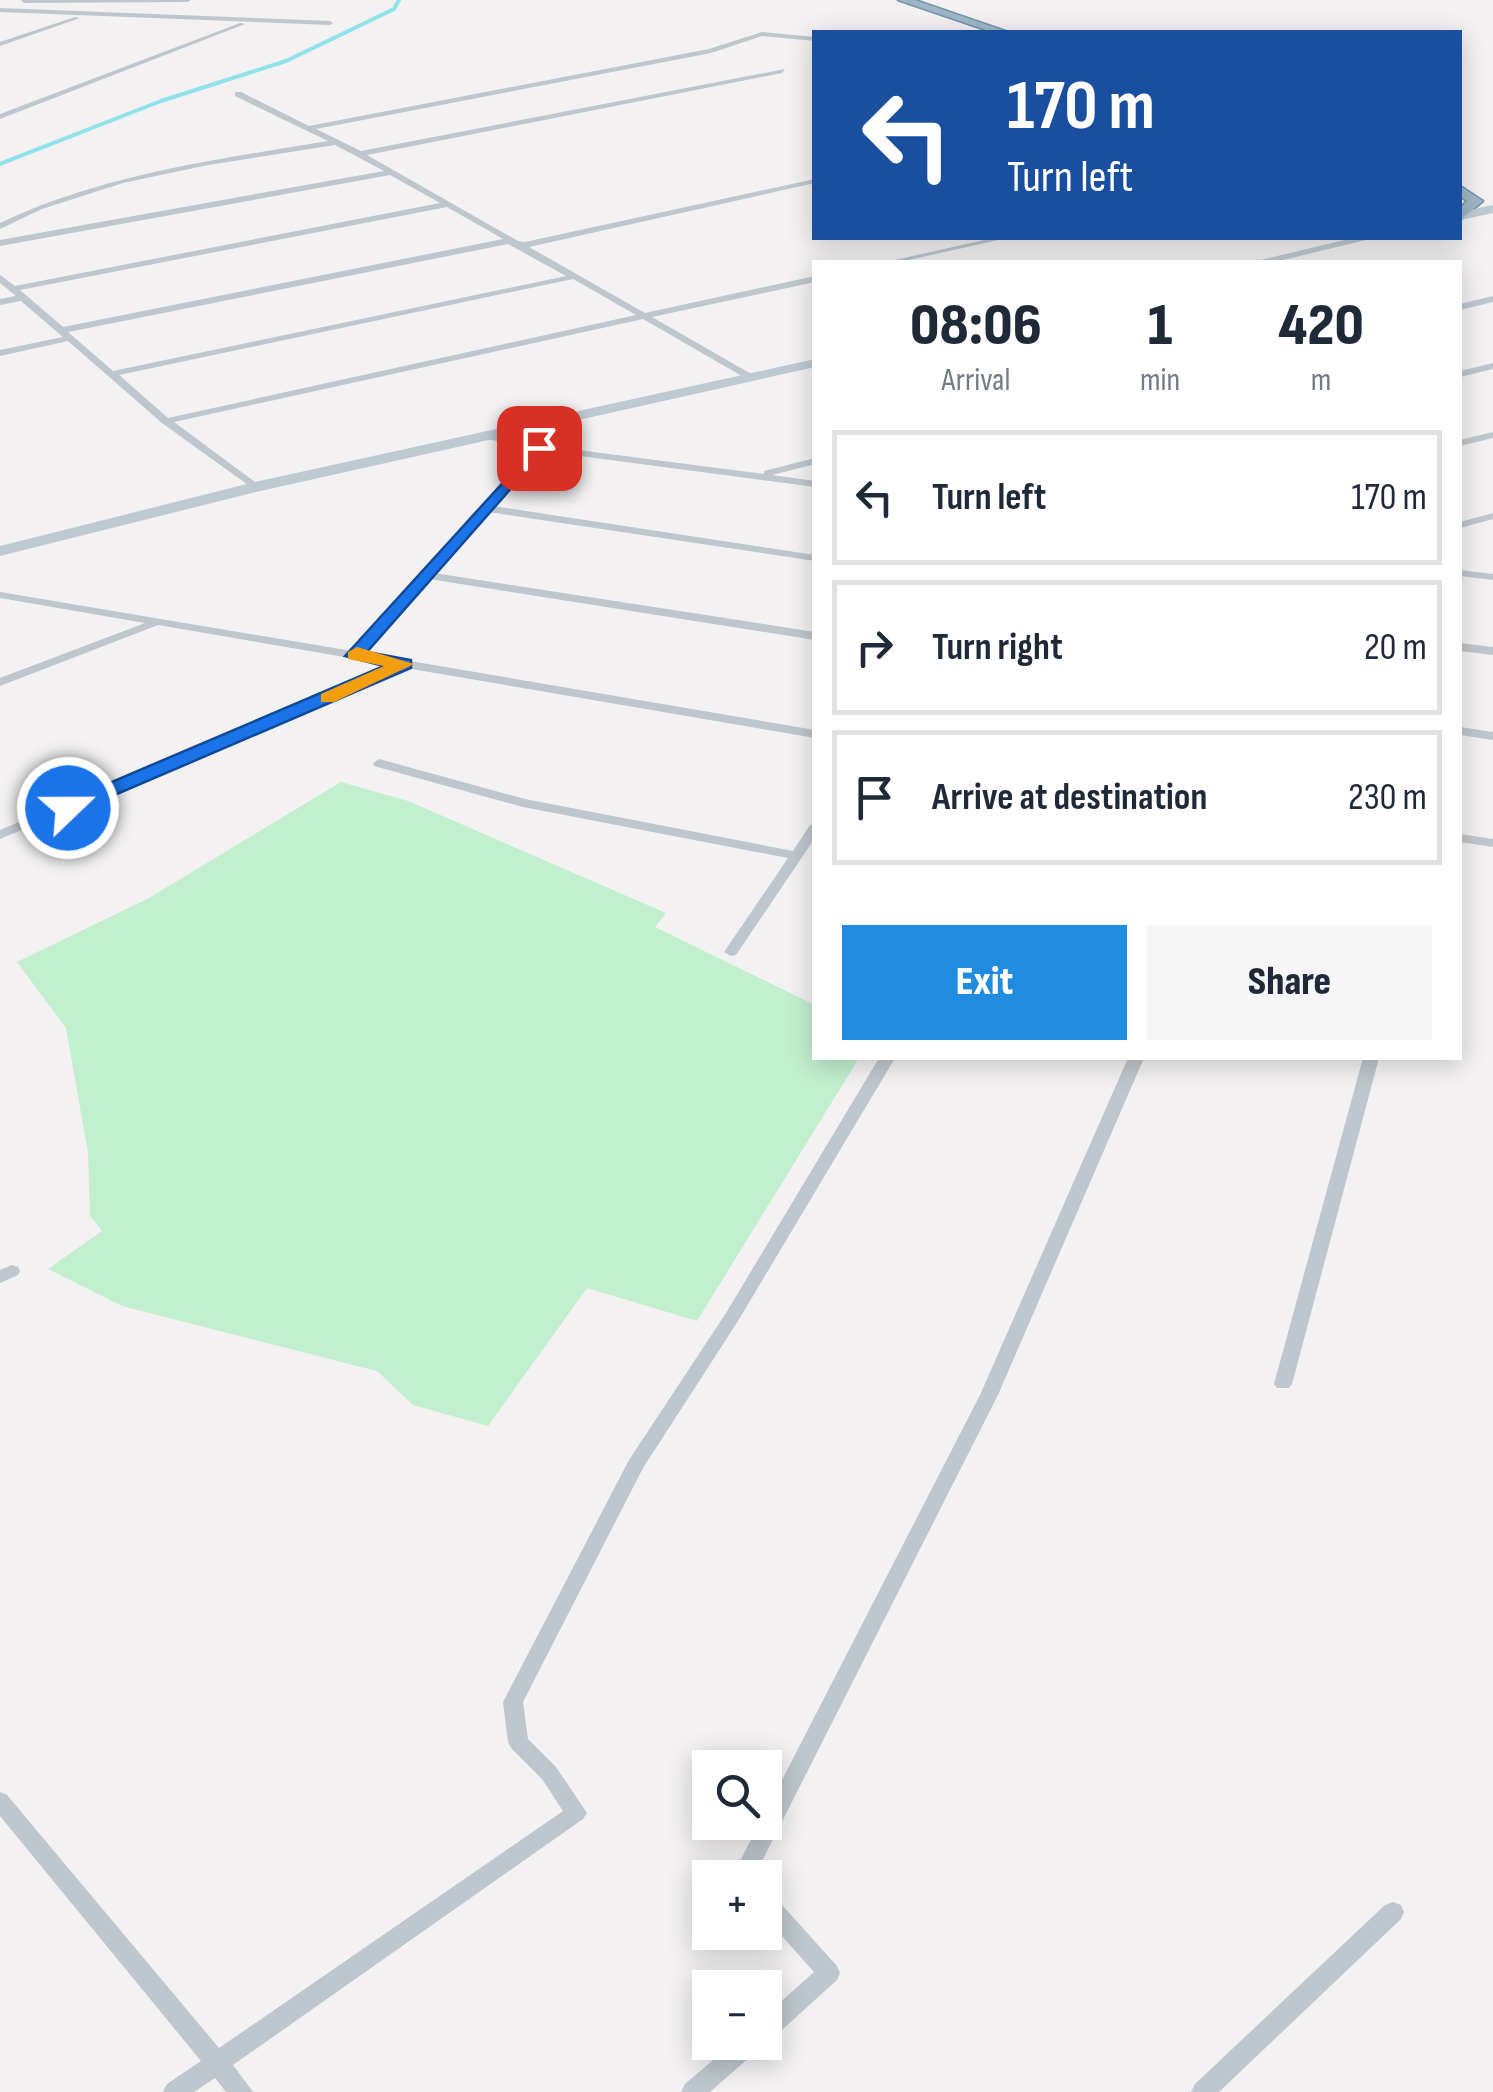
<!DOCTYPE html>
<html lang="en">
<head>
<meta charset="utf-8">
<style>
  :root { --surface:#fff; --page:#f6f6f7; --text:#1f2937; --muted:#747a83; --line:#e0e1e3; --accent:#208bdf }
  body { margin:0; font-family:"Sofia Sans Condensed",sans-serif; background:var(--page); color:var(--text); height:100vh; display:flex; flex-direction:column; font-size:38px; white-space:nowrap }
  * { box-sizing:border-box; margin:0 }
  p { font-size:32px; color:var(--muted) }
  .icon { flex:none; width:55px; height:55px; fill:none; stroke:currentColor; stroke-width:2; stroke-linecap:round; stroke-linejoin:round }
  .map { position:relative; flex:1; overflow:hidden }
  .side { position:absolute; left:812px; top:260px; width:650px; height:800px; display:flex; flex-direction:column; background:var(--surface); border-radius:0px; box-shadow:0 5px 25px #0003 }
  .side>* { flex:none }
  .guide { position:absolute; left:812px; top:30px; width:650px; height:210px; border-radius:0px; box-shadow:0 5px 25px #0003; background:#1a4fa0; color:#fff; overflow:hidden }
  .buttons { position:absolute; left:692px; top:1750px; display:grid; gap:20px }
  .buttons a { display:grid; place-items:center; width:90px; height:90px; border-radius:0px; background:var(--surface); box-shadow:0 5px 25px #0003; font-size:50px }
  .pin { position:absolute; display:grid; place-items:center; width:85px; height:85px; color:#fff; margin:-42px; border-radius:20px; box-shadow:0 5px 15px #0006 }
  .me { position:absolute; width:110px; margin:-55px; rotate:68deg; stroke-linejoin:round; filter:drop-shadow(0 0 8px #0008) }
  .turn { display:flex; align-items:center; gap:35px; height:210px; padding:0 30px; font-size:45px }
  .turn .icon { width:130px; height:130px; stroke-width:2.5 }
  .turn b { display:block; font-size:70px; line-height:85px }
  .eta { display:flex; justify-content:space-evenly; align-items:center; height:170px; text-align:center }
  .eta b { font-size:60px; font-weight:800; line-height:70px }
  .action { display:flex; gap:20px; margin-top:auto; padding:20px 30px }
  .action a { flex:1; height:115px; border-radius:0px; background:var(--accent); color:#fff; font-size:40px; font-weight:800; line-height:115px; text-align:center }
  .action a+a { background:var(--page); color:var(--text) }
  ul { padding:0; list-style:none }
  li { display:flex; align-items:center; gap:30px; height:135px; margin:0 20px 15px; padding:0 10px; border:5px solid var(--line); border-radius:0px }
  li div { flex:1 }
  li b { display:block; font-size:38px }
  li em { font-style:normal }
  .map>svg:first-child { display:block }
</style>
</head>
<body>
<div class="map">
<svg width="1493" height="2092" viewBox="0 0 1493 2092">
  <rect width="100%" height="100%" fill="#f3f1f2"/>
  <polygon fill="#c2efce" points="341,782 408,801 666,913 655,927 815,1005 815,1058 859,1058 697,1321 587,1288 488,1426 413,1405 377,1371 122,1306 48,1269 102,1231 90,1216 88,1153 66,1028 17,962 149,898"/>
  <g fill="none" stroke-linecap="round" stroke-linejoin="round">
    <polyline stroke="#91e2ea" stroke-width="4" points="0,164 161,101 286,61 394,9 399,0"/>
    <g stroke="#7695aa" stroke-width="3">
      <g id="trunk">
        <polygon points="898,0 915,0 1008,32 992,32"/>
        <polygon points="1460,186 1483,201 1460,220 1460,208 1467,201 1460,196"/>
      </g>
    </g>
    <g fill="#bec7cd" fill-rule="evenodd">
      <polygon points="21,0 191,0 188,2 24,3"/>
      <polygon points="0,8 330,21 333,23 330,25 0,12"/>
      <polygon points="75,17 80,18 0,46 0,42"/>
      <polygon points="240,23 245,24 0,119 0,114"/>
      <path d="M762,32l53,5v4l-53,-5 -51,17 -395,76 45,22 424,-82 -3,4 -415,82 151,86 7,1 290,-63v4l-286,64 116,66 170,-37v6l-163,35 101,58v4h-6l-104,-60 -469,103 85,63 1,2 -5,3 -93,-67 -94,-82 -68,15v-6l63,-13 -42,-36 -21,4v-6l16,-3 -16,-13v-8l15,11 425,-83 -50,-28 -390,71v-6l384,-69 -49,-26 -127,20 -85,18 -81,26 -42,20v-6c104,-49 215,-63 328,-82l-93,-45v-4h6l68,34 400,-77zM447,207l56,32 -440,88 -43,-37zM508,244l58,32 -453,95 -45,-39zM573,279l63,36 -468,103 -49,-43z"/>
      <polygon points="993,238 1007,238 900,262 886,262"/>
      <polygon points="1493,296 1493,302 1460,310 1460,304"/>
      <polygon points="1493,363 1493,369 1460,377 1460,371"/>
      <polygon points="1493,432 1493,438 1460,446 1460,440"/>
      <polygon points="487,433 539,445 764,474 764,471 815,458 815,464 772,475 815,481 815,487 542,451 493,506 815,555 815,561 488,512 434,573 815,632 815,640 429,579 363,653 815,730 815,738 406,668 0,839 0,830 391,665 158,625 0,686 0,678 145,623 0,598 0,592 352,651 532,449 483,438 483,434"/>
      <polygon points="1493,513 1493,519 1460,528 1460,522"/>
      <polygon points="1460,570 1493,574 1493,580 1460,576"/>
      <polygon points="1460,643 1493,647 1493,655 1460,651"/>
      <polygon points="1460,727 1493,732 1493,740 1460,735"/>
      <polygon points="379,759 525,799 793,851 810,825 815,824 815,838 736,955 731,956 724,952 788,858 523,807 374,766 373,763"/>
      <polygon points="1460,834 1493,839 1493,847 1460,842"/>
      <polygon points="879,1058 895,1058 738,1321 643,1468 523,1702 528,1739 556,1767 583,1807 587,1813 583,1819 233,2065 253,2092 226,2092 215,2078 194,2092 163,2092 167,2084 201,2061 0,1816 0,1792 7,1795 219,2048 563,1811 542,1779 511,1748 508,1742 503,1702 629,1460 726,1313"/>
      <polygon points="1128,1058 1144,1058 998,1395 762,1861 767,1878 765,1882 765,1878 745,1878 740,1861 760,1822 765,1822 765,1813 980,1395"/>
      <polygon points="1363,1058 1379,1058 1292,1384 1289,1388 1277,1388 1274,1384"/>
      <polygon points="12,1265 18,1267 20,1271 18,1275 0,1283 0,1270"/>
      <polygon points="765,1893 773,1895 837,1966 840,1973 837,1980 773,2038 765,2041 765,2016 814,1972 765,1917"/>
      <polygon points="1393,1902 1401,1905 1404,1912 1401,1919 1219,2092 1191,2092 1195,2084 1385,1905"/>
      <polygon points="734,2042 762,2042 759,2049 710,2092 681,2092 685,2084"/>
    </g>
    <g fill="#becad2" fill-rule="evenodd">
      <polygon points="1493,205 1493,213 1460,220 1460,212"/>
      <polygon points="1353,238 1374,238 1275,262 1252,262"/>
      <polygon points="815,359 815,367 256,492 0,556 0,546 255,482"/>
    </g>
    <use href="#trunk" fill="#9eb7c6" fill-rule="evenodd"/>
  </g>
  <polygon fill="#1a73e8" stroke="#114b97" stroke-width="2.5" points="539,443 547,448 544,451 367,652 411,660 411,668 75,812 60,812 60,804 384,666 345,656"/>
  <polygon fill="#f59e0b" points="357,647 414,664 334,702 321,702 321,694 384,666 348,659 348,652"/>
</svg>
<div class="buttons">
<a><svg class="icon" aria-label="search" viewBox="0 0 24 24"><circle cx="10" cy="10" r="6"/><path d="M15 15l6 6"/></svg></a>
<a>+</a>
<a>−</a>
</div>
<div class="pin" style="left:539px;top:448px;background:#d93025"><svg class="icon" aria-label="arrive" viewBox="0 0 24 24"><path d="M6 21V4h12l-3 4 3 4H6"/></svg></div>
<svg class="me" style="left:68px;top:808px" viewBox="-20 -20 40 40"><circle r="17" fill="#1a73e8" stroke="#fff" stroke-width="3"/><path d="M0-11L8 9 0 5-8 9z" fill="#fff"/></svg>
<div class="guide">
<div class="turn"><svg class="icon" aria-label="left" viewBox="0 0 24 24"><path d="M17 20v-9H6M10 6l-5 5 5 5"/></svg><div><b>170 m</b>Turn left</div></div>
</div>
<section class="side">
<div class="eta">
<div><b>08:06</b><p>Arrival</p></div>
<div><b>1</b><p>min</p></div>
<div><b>420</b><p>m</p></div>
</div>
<ul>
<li><svg class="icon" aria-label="left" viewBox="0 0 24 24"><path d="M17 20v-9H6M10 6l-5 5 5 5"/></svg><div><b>Turn left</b></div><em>170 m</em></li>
<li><svg class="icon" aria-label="right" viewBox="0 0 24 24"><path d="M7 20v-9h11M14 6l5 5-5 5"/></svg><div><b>Turn right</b></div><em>20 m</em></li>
<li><svg class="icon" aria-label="arrive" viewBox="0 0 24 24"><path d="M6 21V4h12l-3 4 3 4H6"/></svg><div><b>Arrive at destination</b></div><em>230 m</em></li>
</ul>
<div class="action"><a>Exit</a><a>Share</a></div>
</section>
</div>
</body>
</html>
